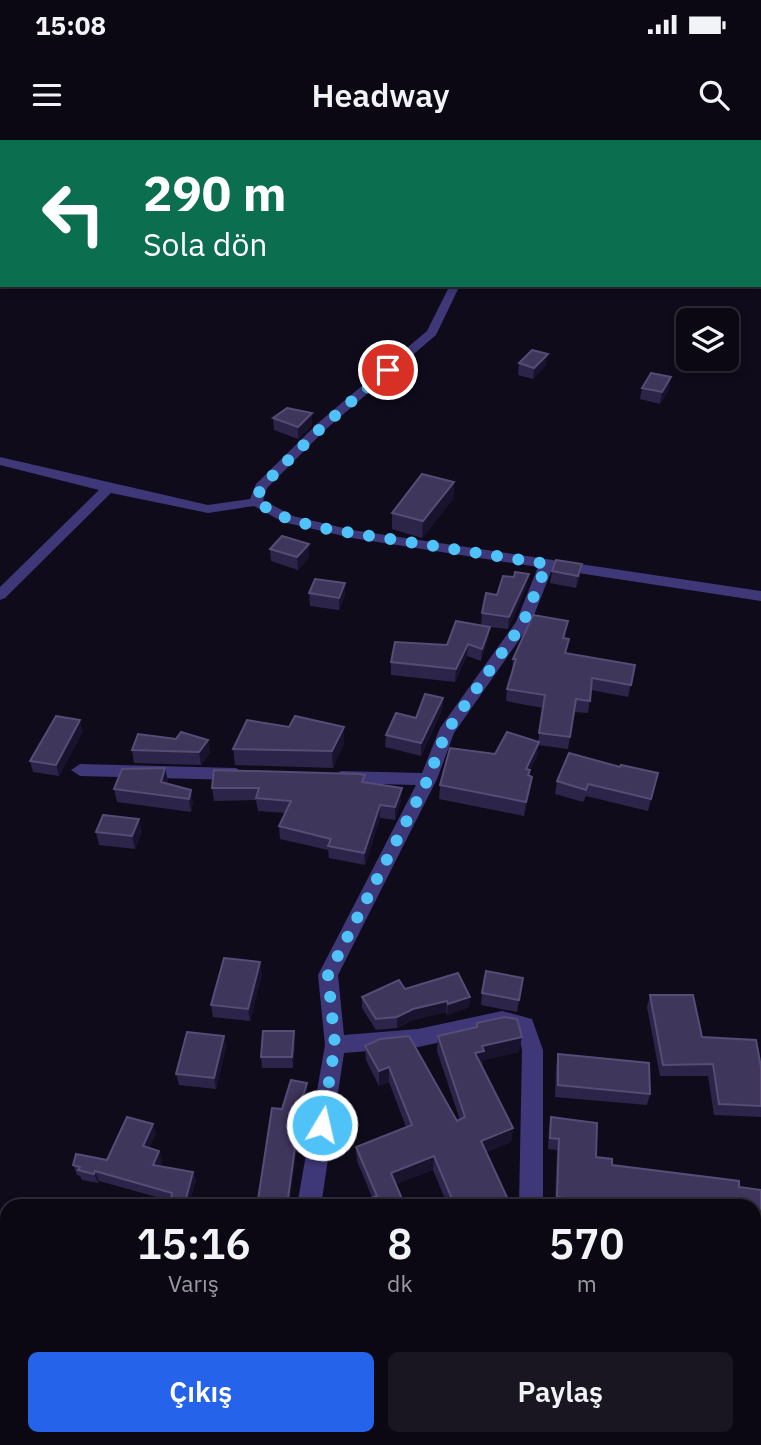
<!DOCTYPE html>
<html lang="tr">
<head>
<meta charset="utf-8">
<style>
  :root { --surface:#0b0814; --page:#191622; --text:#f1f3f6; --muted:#9a9aa0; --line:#2b2934; --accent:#2563eb }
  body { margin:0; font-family:"IBM Plex Sans",sans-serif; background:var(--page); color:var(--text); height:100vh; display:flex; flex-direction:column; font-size:26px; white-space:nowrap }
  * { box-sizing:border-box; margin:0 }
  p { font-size:23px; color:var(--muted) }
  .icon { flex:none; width:38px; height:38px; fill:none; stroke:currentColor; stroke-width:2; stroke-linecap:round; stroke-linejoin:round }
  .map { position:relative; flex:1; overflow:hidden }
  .drawer { position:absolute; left:0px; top:1059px; width:761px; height:247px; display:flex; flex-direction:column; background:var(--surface); border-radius:21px 21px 0 0; box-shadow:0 4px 10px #0003,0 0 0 2px var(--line) }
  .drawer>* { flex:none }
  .top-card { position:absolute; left:0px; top:0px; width:761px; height:147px; box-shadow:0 4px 10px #0003,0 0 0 2px var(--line); background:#0b6e4f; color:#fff; overflow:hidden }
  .buttons { position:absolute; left:676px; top:168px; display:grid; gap:14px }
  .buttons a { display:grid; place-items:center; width:63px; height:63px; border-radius:10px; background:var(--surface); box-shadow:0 4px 10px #0003,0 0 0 2px var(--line); font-size:35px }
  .pin { position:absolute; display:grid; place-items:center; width:60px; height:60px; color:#fff; margin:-30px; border:4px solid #fff; border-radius:50%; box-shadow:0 2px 7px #0007 }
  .me { position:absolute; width:77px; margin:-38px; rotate:9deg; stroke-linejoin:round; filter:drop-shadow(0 0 5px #0008) }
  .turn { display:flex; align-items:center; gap:24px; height:147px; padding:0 28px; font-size:32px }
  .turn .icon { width:91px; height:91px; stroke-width:2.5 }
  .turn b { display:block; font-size:49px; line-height:60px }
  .eta { display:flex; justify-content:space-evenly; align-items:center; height:119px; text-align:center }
  .eta b { font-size:42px; font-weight:600; line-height:49px }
  .action { display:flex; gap:14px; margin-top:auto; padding:14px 28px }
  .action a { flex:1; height:80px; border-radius:10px; background:var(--accent); color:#fff; font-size:28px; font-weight:600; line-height:80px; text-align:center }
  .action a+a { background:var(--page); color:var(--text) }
  .status { display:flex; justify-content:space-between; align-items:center; height:49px; padding:0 35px; background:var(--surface); direction:ltr }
  .status svg { height:19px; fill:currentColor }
  header { display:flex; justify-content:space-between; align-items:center; height:91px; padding:0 28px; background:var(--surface); font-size:32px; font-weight:600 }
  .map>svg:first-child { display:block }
</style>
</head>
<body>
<div class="status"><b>15:08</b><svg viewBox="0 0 49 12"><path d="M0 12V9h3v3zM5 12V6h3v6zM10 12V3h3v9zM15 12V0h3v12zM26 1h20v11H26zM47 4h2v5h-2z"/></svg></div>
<header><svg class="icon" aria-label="menu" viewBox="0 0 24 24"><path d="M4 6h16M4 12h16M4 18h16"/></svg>Headway<svg class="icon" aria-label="search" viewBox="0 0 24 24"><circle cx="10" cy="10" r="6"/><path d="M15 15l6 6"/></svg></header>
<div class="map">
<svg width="761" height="1305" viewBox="0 0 761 1305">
  <rect width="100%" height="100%" fill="#0f0b1b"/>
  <polygon fill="#0c1a39" points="0,1226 7,1228 7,1298 596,1298 639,1305 0,1305"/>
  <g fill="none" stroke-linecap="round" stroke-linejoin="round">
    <polyline stroke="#31a7a7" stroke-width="2" stroke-dasharray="2 2.5" stroke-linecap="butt" points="137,2 141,0"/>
    <g fill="#3e3878" fill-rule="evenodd">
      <polygon points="241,0 256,0 258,2 242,2"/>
      <polygon points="450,145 460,145 436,195 326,289 267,348 263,360 293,376 352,390 761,451 761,461 552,429 531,483 454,593 437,639 338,835 344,895 418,889 502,871 532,879 543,910 543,1066 519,1066 522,910 518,892 502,889 418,907 344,913 321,1066 297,1066 325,905 318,835 416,645 341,643 332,637 341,631 422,633 440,588 516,482 538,427 352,398 283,382 254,366 208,373 111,353 5,458 0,460 0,447 99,350 0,325 0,317 208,365 250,359 256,344 318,283 427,191"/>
      <polygon points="80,624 236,628 245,634 236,640 80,636 71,630"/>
      <polygon points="0,1109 7,1110 7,1134 0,1133"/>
      <polygon points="754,1280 761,1281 761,1305 751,1305 743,1298 754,1298"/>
    </g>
    <g stroke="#09c4e7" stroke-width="4.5">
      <polyline id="rail" points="261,0 271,2"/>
    </g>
    <use href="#rail" stroke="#0f0b1b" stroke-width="2.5" stroke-dasharray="9" stroke-linecap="butt"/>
  </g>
  <g fill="#2d2449">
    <polygon points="519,223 546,225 533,239 518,235"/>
    <polygon points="642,248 669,249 660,264 640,259"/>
    <polygon points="273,278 312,285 298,299 274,290"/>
    <polygon points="454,342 453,359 422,398 392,389 392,373"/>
    <polygon points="309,404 309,417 298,430 271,421 270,409"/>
    <polygon points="552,431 580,436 576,448 550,443"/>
    <polygon points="345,443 345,455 339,470 310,466 309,453"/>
    <polygon points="527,446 508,489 490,487 488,499 481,521 467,516 455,542 391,535 391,522 447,505 481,485 482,473 497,455"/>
    <polygon points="566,493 564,498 567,513 635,525 628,557 591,550 588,573 574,572 568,609 538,605 537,616 530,630 529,636 532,637 530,651 524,676 439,659 440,645 495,614 538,602 543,568 506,561 507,549 512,531 513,519"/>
    <polygon points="443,558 442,570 421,616 385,607 386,595 416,578"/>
    <polygon points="83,591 59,636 33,632 30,621"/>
    <polygon points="176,599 208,600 210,613 201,625 134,623 132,610"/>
    <polygon points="344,603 333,628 235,625 233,609"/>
    <polygon points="165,628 168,641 167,644 193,662 191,672 117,662 114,649"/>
    <polygon points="658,633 648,671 586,656 583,662 555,654 557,641"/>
    <polygon points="365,643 401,660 395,680 380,678 365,725 329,718 328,710 280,699 279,686 285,673 258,671 256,660 214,661 212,648"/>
    <polygon points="142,691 135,709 99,705 96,692"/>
    <polygon points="262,834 250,881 213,877 211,865"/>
    <polygon points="523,838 517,872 481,865 482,853"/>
    <polygon points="405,849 470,857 469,867 447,875 446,872 413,880 397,888 376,890 362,868 362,857"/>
    <polygon points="650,855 702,897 761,927 761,977 714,975 708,936 660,936 647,867"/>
    <polygon points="477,883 519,912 483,920 482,926 513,988 511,1002 486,1012 511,1066 448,1066 433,1030 396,1044 405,1066 356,1066 356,1063 372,1057 357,1021 356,1007 406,987 389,942 379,946 366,920 365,906 457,981 460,980 437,911 438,896 477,887"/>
    <polygon points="294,891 295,903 293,928 262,928 261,917"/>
    <polygon points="224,896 226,907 216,949 179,945 176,934"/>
    <polygon points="558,914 650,954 647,965 555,957 556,926"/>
    <polygon points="551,977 596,1017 612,1025 739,1047 761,1050 761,1143 754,1142 754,1066 555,1066 557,1010 548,1009 549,988"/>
    <polygon points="156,993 149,1008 162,1020 160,1026 193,1032 196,1041 171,1061 99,1041 98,1043 82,1040 80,1036 77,1035 73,1025 107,1020"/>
    <polygon points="754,1161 761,1163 761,1251 754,1250"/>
  </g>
  <g fill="#1a132e">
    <polygon points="548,214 546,225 533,239 534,228"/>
    <polygon points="671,237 669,249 660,264 662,252"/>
    <polygon points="312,273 312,285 298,299 298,287"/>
    <polygon points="454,342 453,359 422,398 423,381"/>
    <polygon points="309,404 309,417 298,430 297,417"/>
    <polygon points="582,424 580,436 576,448 578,436"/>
    <polygon points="529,434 527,446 508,489 509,477"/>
    <polygon points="345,443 345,455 339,470 339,458"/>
    <polygon points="490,487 488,499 481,521 482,509"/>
    <polygon points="468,504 467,516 455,542 456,529"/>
    <polygon points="443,558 442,570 421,616 421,603"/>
    <polygon points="80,580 83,591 59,636 56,625"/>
    <polygon points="344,587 344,603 333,628 332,611"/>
    <polygon points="208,600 210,613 201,625 199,612"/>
    <polygon points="539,602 537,616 524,643 526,629"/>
    <polygon points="165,628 168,641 164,655 161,642"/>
    <polygon points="532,637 530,651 524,676 526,662"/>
    <polygon points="402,648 401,660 395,680 395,667"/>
    <polygon points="191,650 193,662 191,672 189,659"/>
    <polygon points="380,665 380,678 365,725 364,713"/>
    <polygon points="139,679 142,691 135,709 132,696"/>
    <polygon points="260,822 262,834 250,881 248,869"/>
    <polygon points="470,857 469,867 447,875 448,864"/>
    <polygon points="447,861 446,872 413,880 397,888 397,877 413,869"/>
    <polygon points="294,891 295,903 293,928 292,917"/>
    <polygon points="224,896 226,907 216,949 214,938"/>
    <polygon points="522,897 519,912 483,920 482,926 473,928 475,913 482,906"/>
    <polygon points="389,927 389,942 379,946 379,931"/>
    <polygon points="307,943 308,953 302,973 289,1066 287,1066 301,963"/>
    <polygon points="153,984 156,993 146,1016 143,1006"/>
    <polygon points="513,988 511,1002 479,1014 481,1001"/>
    <polygon points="159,1011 162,1020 156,1035 153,1025"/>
    <polygon points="434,1016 433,1030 391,1046 391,1033"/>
    <polygon points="95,1031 99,1041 98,1043 94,1034"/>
    <polygon points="193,1032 196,1041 189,1066 184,1066"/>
  </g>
  <g fill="#3f365c" stroke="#564c75" stroke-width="2">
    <polygon points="532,210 548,214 534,228 519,223"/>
    <polygon points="651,233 671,237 662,252 642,248"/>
    <polygon points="287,268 312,273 298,287 273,278"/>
    <polygon points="422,334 454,342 423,381 392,373"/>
    <polygon points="282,396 309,404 297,417 270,409"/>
    <polygon points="556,420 582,424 578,436 552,431"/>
    <polygon points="515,432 529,434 509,477 482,473 486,453 497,455 503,436 514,437"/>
    <polygon points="315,439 345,443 339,458 309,453"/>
    <polygon points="533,475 568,481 563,498 569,499 565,513 635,525 631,545 592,538 590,561 576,559 570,597 539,593 545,555 507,549 516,519 513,519"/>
    <polygon points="456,481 490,487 482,509 468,504 456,529 391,522 395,502 447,505"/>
    <polygon points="425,554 443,558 421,603 386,595 396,573 416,578"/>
    <polygon points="56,576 80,580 56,625 30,621"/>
    <polygon points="295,576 344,587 332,611 233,609 247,580 289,587"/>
    <polygon points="181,592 208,600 199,612 132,610 138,594 176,599"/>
    <polygon points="507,592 539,602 526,629 530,630 528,635 532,637 526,662 440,645 450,608 495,614"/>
    <polygon points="569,613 620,627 621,625 658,633 651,659 588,644 586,650 557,641"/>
    <polygon points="165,628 161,642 191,650 189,659 114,649 122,629"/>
    <polygon points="214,630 359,634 365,635 362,642 402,648 395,667 380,665 364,713 328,706 331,699 279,686 291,661 256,658 259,648 212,648"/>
    <polygon points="103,675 139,679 132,696 96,692"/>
    <polygon points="224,818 260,822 248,869 211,865"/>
    <polygon points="486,831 523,838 519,860 482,853"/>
    <polygon points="458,833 470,857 448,864 447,861 413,869 397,877 376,879 362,857 399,840 405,849"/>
    <polygon points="650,855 693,855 702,897 756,900 761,927 761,966 719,964 713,924 663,925"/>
    <polygon points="504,877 517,879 522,897 482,906 484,911 475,913 513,988 481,1001 511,1066 455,1066 434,1016 391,1033 405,1066 357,1066 356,1063 377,1056 356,1007 412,985 389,927 379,931 365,906 380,899 409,896 457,981 465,977 438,896 477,887 477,883"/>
    <polygon points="263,891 294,891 292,917 261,917"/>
    <polygon points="187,892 224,896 214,938 176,934"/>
    <polygon points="558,914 649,923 650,954 558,945"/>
    <polygon points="291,940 307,943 301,963 287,1066 257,1066 272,968 282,969"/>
    <polygon points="127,977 153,984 143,1006 159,1011 153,1025 193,1032 184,1066 170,1066 172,1053 95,1031 94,1034 78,1030 80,1027 73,1025 76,1014 107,1020"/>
    <polygon points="551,977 597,983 596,1017 612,1019 612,1025 739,1041 739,1047 761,1050 761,1132 755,1132 754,1066 624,1066 557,1057 559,999 550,998"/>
    <polygon points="754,1161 761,1163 761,1232 754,1231"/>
  </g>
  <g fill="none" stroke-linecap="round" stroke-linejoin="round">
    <polyline stroke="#4fc3f7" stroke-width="12" stroke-dasharray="0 21.6" points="322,985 335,905 328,835 428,639 446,592 523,483 547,424 321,388 288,379 256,362 261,347 323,286 388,230"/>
  </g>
</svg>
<div class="buttons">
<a><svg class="icon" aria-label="layers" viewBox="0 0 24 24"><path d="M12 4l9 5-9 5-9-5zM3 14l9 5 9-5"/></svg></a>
</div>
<div class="pin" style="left:388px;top:230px;background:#d93025"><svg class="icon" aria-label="arrive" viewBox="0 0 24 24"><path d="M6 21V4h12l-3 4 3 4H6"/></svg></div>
<svg class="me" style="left:322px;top:985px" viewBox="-20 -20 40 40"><circle r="17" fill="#4fc3f7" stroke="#fff" stroke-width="3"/><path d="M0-11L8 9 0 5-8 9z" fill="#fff"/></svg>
<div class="top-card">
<div class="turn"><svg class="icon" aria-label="left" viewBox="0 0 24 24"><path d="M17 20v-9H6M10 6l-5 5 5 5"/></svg><div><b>290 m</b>Sola dön</div></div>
</div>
<section class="drawer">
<div class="eta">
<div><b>15:16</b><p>Varış</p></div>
<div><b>8</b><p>dk</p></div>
<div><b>570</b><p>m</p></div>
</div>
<div class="action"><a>Çıkış</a><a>Paylaş</a></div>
</section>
</div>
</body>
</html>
